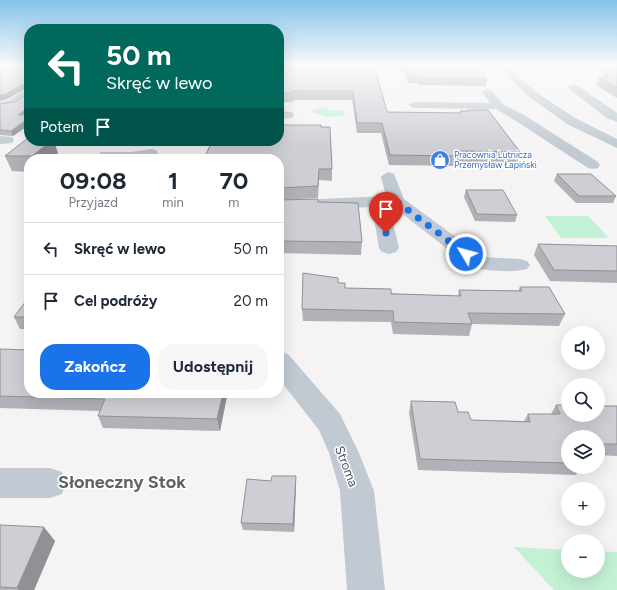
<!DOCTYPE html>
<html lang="pl">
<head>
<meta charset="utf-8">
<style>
  :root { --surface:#fff; --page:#f6f6f7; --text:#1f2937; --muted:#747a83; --line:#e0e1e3; --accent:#1a73e8 }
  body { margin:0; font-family:Figtree,sans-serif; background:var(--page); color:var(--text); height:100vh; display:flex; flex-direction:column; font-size:15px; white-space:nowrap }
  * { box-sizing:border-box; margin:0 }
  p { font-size:13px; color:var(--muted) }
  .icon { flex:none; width:22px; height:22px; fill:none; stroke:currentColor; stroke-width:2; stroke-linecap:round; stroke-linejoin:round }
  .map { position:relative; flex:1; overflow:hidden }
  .drawer { position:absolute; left:24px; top:154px; width:260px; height:244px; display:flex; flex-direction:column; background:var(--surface); border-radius:16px; box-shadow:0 4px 16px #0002 }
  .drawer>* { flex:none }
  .hud { position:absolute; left:24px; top:24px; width:260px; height:122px; border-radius:16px; box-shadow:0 4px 16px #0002; background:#00695c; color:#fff; overflow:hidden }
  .buttons { position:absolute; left:561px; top:326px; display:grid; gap:8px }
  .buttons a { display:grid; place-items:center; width:44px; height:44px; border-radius:50%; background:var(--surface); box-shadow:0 4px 16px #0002; font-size:20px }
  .pin { position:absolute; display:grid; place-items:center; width:34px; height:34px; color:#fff; margin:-41px -17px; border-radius:50% 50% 50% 0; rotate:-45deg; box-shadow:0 0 4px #0007 }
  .pin .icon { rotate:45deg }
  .me { position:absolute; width:44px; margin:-22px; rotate:307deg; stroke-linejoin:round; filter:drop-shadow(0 0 3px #0008) }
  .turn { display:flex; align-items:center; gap:14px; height:84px; padding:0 16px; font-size:18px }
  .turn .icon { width:52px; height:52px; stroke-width:2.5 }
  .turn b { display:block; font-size:28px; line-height:34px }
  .then { display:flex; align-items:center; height:38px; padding:0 16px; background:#0003; gap:8px; font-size:15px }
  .eta { display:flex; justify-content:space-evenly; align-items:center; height:68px; text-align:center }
  .eta b { font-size:24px; font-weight:700; line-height:28px }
  .action { display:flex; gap:8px; margin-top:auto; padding:8px 16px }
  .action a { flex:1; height:46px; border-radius:16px; background:var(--accent); color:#fff; font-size:16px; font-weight:700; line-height:46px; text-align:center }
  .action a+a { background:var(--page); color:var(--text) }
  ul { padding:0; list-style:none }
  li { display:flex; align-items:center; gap:12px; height:52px; padding:0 16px; border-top:1px solid var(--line) }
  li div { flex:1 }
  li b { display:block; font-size:15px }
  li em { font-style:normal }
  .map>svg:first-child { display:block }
</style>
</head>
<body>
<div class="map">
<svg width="617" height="590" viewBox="0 0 617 590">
  <rect width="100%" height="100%" fill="#f5f3f3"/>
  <g fill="#c3f1d5">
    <polygon points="323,107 327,107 328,110 343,110 345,116 326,117 309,111"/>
    <polygon points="545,216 588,216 609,238 561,238"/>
    <polygon points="514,547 568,550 568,571 598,571 598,551 617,552 617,590 554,590"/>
  </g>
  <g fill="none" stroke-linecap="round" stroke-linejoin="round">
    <g fill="#c1cad2" fill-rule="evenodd">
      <polygon points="496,65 506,65 536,92 575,118 617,139 617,148 567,124 528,96"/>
      <polygon points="566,65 617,66 617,72 570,68"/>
      <polygon points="573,84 577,85 617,113 617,122 607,118 569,89 568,87"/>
      <polygon points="29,88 29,96 15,105 0,108 0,102 8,100"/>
      <polygon points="487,89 491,90 504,105 524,115 598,162 600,165 598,168 593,169 588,168 516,121 496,109 415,108 411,107 409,105 411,103 415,102 490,103 482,92"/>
      <polygon points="279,111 292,112 294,115 292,118 279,119"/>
      <polygon points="0,136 12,137 14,140 12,143 0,144"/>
      <polygon points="151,149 156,150 158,153 156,156 139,159 105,159 101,158 99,155 101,152 131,152"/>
      <path d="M389,172l5,2 10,25 79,58 37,2 7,2 3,4 -3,4c-15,4 -41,2 -56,-2l-79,-61h-3l10,42 -3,4 -7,2 -7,-2 -3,-4 -7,-41 -93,4v-10l107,-5 -5,-19 3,-3z"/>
      <polygon points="279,352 288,354 340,414 359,453 374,491 385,590 347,590 340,491 329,453 319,430 279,379"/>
      <polygon points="0,468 50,468 62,472 66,483 62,494 50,498 0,498"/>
    </g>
  </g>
  <g fill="#b0b2b7">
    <polygon points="0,65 29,65 29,113 27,115 29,115 29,125 13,136 0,135 0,104 14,102 28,93 29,87 7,99 0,101"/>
    <polygon points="374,65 387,112 460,113 460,111 468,111 468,110 520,152 517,163 462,162 461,166 389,165 381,133 357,133 352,100 293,100 293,102 279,102 279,67"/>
    <polygon points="400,65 475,65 487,79 486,86 418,85 417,83 408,83"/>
    <polygon points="617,66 617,98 596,85 599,78 603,78 604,74"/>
    <polygon points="82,141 107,141 106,142 82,142"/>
    <polygon points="58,153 52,159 29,159 29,172 12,171 5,156"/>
    <polygon points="279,159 332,169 332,181 319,180 318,198 279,200"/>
    <polygon points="557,174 616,196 613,203 576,203 554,181"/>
    <polygon points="466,190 517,215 515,222 475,221 464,197"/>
    <polygon points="279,200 318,202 362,242 361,255 279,253"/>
    <polygon points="538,244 617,246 617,283 550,281 534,255"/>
    <polygon points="338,283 345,288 399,294 458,296 459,290 518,291 520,287 565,314 559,326 472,324 469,336 393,334 391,322 303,321 302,309"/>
    <polygon points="29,297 29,329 20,329 14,317"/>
    <polygon points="0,349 29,393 226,393 227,396 220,431 103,428 98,416 100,411 0,408"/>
    <polygon points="411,401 458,412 471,420 524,421 528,414 551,414 556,405 617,406 617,456 598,455 598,437 568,437 568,467 581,467 576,475 418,470 409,413"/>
    <polygon points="296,485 294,532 243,530 241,523"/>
    <polygon points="0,525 55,541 34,590 0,590"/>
  </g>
  <g fill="#909195">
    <polygon points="27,82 28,87 7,99 0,101 0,96"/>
    <polygon points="29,107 29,113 20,120 18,115"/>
    <polygon points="29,118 29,125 13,136 11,131"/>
    <polygon points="51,141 54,141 58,153 52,159 33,159 32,156"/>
    <polygon points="223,393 226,393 227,396 220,431 217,419"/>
    <polygon points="296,476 296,485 294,532 293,524"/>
    <polygon points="44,527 55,541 34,590 19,590 17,588"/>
  </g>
  <g fill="#cdcfd5" stroke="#909195">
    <polygon points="0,65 29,65 29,107 18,115 29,115 29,118 11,131 0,130 0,104 14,102 28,93 29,84 27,82 6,94 0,96"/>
    <polygon points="285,65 374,65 387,112 461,113 460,111 469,111 468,110 488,110 520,152 461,151 463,156 390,155 382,123 357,123 353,91 293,91 293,93 279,93 279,67"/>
    <polygon points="404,65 475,65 487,79 419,78 418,76 409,76"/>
    <polygon points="609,66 617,66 617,88 599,78 610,78 604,74"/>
    <polygon points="279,125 321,125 321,127 330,127 332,169 319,169 318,186 279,188 279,159 204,159 212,141 279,141"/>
    <polygon points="28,138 29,138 29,141 51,141 32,156 5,156"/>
    <polygon points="557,174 591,174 616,196 579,196"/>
    <polygon points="466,190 503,190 517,215 477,214"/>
    <polygon points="318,199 318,202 358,203 362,242 279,241 279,200"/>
    <polygon points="538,244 617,246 617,271 554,270"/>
    <polygon points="303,273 338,278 338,283 345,283 345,288 391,289 391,294 399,294 461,296 459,290 522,291 520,287 549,287 565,314 468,313 472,324 394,322 393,311 302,309"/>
    <polygon points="29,297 29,317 14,317"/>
    <polygon points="0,349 29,350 29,393 223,393 217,419 98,416 105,399 0,396"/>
    <polygon points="411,401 455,402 458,412 468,412 471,420 530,422 528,414 560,414 556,405 568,405 568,415 598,415 598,406 617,406 617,444 598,444 598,437 568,437 568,463 420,459"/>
    <polygon points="272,476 296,476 293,524 241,523 247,479 271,481"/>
    <polygon points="0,525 44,527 17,588 0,587"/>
  </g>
  <linearGradient id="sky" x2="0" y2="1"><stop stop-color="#85c3ea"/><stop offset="0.44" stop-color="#fafafa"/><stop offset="1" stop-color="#fafafa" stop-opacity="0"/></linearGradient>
  <rect width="617" height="148" fill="url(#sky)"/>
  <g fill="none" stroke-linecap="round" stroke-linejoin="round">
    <polyline stroke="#1a73e8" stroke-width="7" stroke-dasharray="0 12.6" points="386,233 380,202 396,201 466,254"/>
  </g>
  <defs>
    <g id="shop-disc" transform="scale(1)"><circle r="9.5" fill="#3f7fe0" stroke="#fff"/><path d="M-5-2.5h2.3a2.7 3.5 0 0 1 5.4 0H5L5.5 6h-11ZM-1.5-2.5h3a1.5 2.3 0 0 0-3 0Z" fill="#fff"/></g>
  </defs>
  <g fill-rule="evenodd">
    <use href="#shop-disc" x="440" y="160"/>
  </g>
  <g text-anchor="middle" stroke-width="3" stroke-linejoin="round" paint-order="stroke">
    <g font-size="9" fill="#366cbe" stroke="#fff" text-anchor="start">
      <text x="454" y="158">Pracownia Lutnicza<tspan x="454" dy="10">Przemysław Łapiński</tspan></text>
    </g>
    <g font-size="13" fill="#4a5661" stroke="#fff">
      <text transform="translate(347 466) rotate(69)" y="5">Stroma</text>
    </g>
    <g font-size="18" font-weight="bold" fill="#5f6368" stroke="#fff">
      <text x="122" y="488">Słoneczny Stok</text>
    </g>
  </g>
</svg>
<div class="buttons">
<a><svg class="icon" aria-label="sound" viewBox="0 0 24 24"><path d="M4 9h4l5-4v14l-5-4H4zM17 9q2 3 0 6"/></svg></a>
<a><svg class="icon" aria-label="search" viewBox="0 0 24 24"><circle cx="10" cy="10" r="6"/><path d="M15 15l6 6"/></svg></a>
<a><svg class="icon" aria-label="layers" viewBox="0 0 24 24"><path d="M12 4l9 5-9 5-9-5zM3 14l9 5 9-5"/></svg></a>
<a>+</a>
<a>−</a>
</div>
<div class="pin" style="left:386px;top:233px;background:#d93025"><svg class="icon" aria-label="arrive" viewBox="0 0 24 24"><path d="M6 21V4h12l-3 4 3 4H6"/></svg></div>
<svg class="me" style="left:466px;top:254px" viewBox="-20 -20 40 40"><circle r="17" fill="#1a73e8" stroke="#fff" stroke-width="3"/><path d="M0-11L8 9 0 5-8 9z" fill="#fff"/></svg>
<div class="hud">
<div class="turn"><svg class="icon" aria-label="left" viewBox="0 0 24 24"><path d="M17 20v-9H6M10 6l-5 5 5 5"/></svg><div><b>50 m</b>Skręć w lewo</div></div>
<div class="then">Potem<svg class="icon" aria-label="arrive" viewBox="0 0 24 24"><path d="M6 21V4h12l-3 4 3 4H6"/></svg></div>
</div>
<section class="drawer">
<div class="eta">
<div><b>09:08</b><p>Przyjazd</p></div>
<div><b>1</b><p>min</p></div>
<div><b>70</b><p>m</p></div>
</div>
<ul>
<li><svg class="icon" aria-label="left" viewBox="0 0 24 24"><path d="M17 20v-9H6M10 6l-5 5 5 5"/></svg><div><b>Skręć w lewo</b></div><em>50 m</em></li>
<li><svg class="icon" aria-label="arrive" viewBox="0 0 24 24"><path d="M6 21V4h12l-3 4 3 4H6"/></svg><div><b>Cel podróży</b></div><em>20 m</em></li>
</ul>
<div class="action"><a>Zakończ</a><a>Udostępnij</a></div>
</section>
</div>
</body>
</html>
